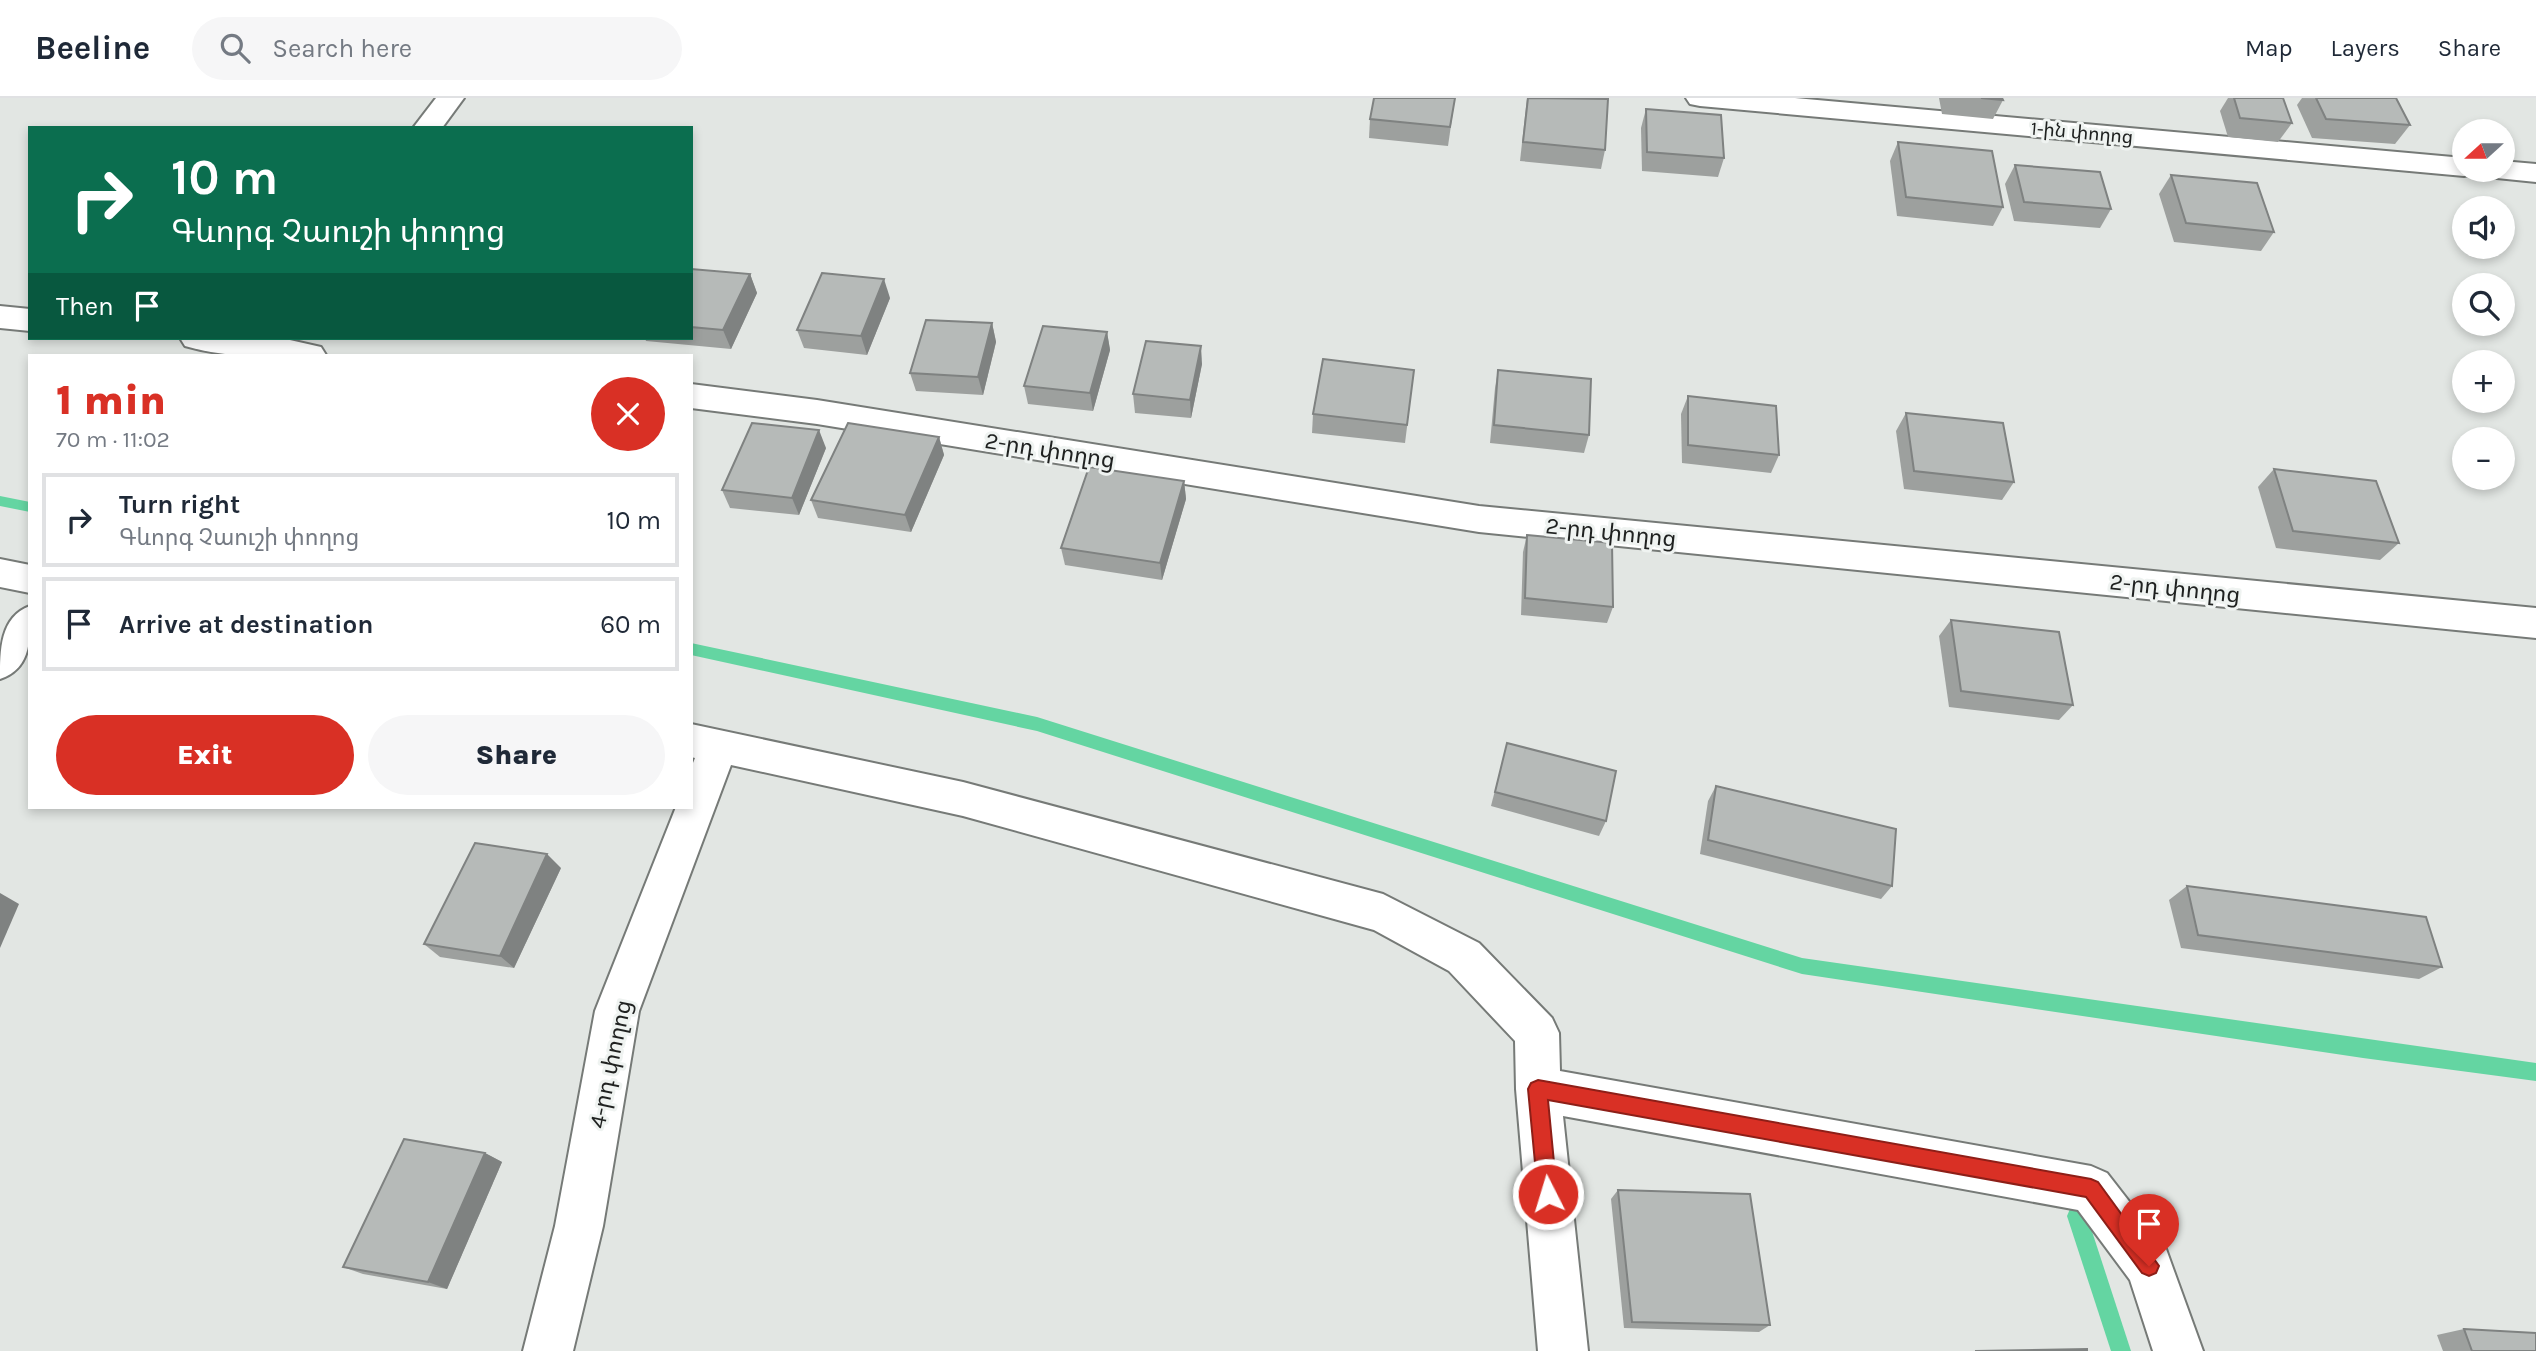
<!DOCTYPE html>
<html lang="en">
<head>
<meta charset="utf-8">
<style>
  :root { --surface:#fff; --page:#f6f6f7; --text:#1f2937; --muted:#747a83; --line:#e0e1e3; --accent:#d93025 }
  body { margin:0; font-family:Karla,"Noto Sans Armenian",sans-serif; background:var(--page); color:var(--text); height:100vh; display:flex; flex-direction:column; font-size:26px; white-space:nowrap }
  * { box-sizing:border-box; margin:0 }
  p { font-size:23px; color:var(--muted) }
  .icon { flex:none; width:38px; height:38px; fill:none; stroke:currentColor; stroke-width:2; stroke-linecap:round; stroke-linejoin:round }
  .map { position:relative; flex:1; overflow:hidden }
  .sheet { position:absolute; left:28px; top:256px; width:665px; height:455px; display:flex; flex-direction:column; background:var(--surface); border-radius:0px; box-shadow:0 4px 10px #0003 }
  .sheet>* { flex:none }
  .banner { position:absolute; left:28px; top:28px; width:665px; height:214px; border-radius:0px; box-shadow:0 4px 10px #0003; background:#0b6e4f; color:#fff; overflow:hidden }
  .needle { width:46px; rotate:249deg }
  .fabs { position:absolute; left:2452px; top:21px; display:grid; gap:14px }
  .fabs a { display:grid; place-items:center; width:63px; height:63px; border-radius:50%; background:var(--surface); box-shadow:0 4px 10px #0003; font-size:35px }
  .pin { position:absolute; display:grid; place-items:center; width:60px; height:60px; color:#fff; margin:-72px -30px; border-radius:50% 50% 50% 0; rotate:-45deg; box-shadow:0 0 7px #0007 }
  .pin .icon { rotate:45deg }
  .me { position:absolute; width:77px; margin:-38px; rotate:355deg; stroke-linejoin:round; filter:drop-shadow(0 0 5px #0008) }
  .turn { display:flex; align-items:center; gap:24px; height:147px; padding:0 28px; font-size:32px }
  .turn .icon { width:91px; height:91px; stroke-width:2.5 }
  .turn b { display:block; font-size:49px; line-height:60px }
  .then { display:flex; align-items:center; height:66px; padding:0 28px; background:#0003; gap:14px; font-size:26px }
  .round { display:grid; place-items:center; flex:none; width:74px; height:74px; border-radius:37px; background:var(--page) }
  .headline { display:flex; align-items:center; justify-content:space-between; height:119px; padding:0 28px }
  h1 { font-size:42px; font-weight:800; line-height:52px; color:var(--accent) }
  .cta { display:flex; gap:14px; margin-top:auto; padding:14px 28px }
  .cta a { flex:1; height:80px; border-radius:42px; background:var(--accent); color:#fff; font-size:28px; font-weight:800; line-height:80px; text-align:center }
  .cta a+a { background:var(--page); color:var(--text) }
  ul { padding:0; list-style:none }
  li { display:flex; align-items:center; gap:21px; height:94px; margin:0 14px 10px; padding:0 14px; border:4px solid var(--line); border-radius:0px }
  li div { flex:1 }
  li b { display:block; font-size:26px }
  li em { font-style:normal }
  header { display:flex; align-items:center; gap:42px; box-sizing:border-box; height:98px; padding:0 35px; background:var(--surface); border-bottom:2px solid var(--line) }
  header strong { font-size:33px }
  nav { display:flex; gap:38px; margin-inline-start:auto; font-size:24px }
  .search { width:490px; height:63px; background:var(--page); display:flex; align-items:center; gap:18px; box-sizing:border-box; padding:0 24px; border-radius:38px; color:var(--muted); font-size:26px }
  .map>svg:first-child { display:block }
</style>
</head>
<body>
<header>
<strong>Beeline</strong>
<div class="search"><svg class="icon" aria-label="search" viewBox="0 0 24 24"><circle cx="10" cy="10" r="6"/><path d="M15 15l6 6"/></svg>Search here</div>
<nav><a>Map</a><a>Layers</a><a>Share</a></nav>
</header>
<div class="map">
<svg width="2536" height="1253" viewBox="0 0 2536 1253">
  <rect width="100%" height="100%" fill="#e2e6e3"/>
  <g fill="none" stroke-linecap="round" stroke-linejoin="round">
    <g fill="#64d5a2" fill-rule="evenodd">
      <polygon points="0,398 30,404 30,414 0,408"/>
      <polygon points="691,545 1037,619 1802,860 2536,965 2536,983 2363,960 1802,876 1037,633 691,557"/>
      <polygon points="2077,1108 2084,1111 2087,1118 2131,1253 2111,1253 2067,1118 2070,1111"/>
    </g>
    <g stroke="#767a77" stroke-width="4">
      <g id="minor">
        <polygon points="436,0 464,0 442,30 413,30"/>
        <polygon points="1686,0 1795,0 2464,60 2464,72 2477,72 2474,76 2464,78 1700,8 1690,6"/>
        <polygon points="2502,63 2536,66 2536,84 2487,79 2483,72 2502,72"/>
        <polygon points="0,208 30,211 30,233 0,230"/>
        <path d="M180,240h101l40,9 5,8c-45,2 -97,4 -141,-9z"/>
        <polygon points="691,286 817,302 1479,408 2536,510 2536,540 1479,434 817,326 691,310"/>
        <polygon points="0,461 30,467 30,495 0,489"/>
        <path d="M30,508c0,30 3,62 -30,73 0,-29 0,-62 30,-73z"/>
        <polygon points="691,626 963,684 1383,796 1479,845 1552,920 1559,935 1560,973 2091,1068 2107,1075 2166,1151 2203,1253 2153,1253 2130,1182 2078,1112 1563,1018 1588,1253 1538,1253 1516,991 1515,943 1449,873 1374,832 963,718 731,667 639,913 603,1128 573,1253 523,1253 555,1128 595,913 676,709 691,709 691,670 695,660 691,659"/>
      </g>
    </g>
    <use href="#minor" fill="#fff" fill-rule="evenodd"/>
  </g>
  <g fill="#9da09e">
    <polygon points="1455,0 1448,48 1369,40 1370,21"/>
    <polygon points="1527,0 1605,52 1601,71 1520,63"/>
    <polygon points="1939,0 2002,0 2003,2 1993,21 1942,16"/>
    <polygon points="2228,0 2283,0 2292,25 2278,44 2228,39 2220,13"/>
    <polygon points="2302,0 2396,0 2410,27 2395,46 2312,40 2297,7"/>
    <polygon points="1646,11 1724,60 1718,79 1642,73 1641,30"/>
    <polygon points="1898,44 2003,109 1993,128 1897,118 1890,63"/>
    <polygon points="2015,67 2111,111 2100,130 2014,123 2005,86"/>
    <polygon points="2171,77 2274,134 2261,153 2174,144 2159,96"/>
    <polygon points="691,171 750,176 757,195 731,251 646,243 645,240 691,240"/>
    <polygon points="890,200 867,257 804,250 797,232"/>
    <polygon points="992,225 996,244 983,297 916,293 910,275"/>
    <polygon points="1107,234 1110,252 1093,313 1028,306 1024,288"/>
    <polygon points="1202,266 1191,320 1135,315 1133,296"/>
    <polygon points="1414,272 1405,345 1312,335 1313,316"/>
    <polygon points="1498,272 1589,337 1584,355 1490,345 1495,290"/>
    <polygon points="1688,298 1779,357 1771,375 1682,365 1681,316"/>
    <polygon points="1906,315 2014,384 2002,402 1904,391 1896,333"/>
    <polygon points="939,339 944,357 911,434 818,420 811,402"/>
    <polygon points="826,350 799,417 730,410 722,392"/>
    <polygon points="2274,371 2399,445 2380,462 2276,450 2258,389"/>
    <polygon points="1184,383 1186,401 1162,482 1065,467 1061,450"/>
    <polygon points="1527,437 1613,509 1607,525 1521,517 1523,454"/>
    <polygon points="1951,522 2073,607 2059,622 1949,609 1939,538"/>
    <polygon points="1507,645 1606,723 1599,738 1491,708"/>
    <polygon points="1716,688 1892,788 1881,801 1700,756 1708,703"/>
    <polygon points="561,770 514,870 440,859 424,846"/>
    <polygon points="2187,788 2442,869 2419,881 2181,850 2169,802"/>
    <polygon points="485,1055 502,1064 447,1191 363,1176 343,1169"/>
    <polygon points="1618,1092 1770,1227 1759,1234 1624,1230 1611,1101"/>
    <polygon points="2464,1231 2536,1253 2443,1253 2437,1237"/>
  </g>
  <g fill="#7f8281">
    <polygon points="750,176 757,195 731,251 723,232"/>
    <polygon points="884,181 890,200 867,257 861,238"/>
    <polygon points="992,225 996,244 983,297 978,279"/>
    <polygon points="1107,234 1110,252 1093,313 1090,295"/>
    <polygon points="1201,248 1202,266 1191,320 1190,302"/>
    <polygon points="819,332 826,350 799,417 792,400"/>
    <polygon points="939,339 944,357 911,434 905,417"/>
    <polygon points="1184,383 1186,401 1162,482 1160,465"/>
    <polygon points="547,756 561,770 514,870 500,858"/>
    <polygon points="0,795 19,806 0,850"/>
    <polygon points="485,1055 502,1064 447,1191 428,1184"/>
  </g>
  <g fill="#b6bab8" stroke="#7f8281" stroke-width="2">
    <polygon points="1374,0 1455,0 1450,29 1370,21"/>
    <polygon points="1528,0 1608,1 1605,52 1523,44"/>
    <polygon points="1981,0 2002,0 2003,2"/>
    <polygon points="2234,0 2283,0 2292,25 2240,20"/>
    <polygon points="2316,0 2396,0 2410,27 2326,21"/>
    <polygon points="1646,11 1721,17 1724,60 1647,54"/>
    <polygon points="1898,44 1992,53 2003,109 1906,99"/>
    <polygon points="2015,67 2100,74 2111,111 2024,104"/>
    <polygon points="2171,77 2257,85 2274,134 2186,125"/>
    <polygon points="691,171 750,176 723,232 691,229"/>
    <polygon points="822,175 884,181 861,238 797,232"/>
    <polygon points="926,222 992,225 978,279 910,275"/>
    <polygon points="1043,228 1107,234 1090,295 1024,288"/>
    <polygon points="1146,243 1201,248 1190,302 1133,296"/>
    <polygon points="1323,261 1414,272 1407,327 1313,316"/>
    <polygon points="1498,272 1591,281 1589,337 1494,327"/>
    <polygon points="1688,298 1776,308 1779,357 1688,347"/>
    <polygon points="1906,315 2003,325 2014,384 1914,373"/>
    <polygon points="752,325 819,332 792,400 722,392"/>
    <polygon points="848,325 939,339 905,417 811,402"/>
    <polygon points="1089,369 1184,383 1160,465 1061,450"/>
    <polygon points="2274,371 2376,383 2399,445 2293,433"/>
    <polygon points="1527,437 1612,445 1613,509 1525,500"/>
    <polygon points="1951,522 2059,534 2073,607 1961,593"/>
    <polygon points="1507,645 1616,673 1606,723 1495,694"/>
    <polygon points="1716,688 1896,731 1892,788 1708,742"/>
    <polygon points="475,745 547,756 500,858 424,846"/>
    <polygon points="2187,788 2426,819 2442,869 2198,837"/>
    <polygon points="404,1041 485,1055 428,1184 343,1169"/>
    <polygon points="1618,1092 1750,1096 1770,1227 1632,1224"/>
    <polygon points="2464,1231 2536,1235 2536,1253 2472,1253"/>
    <polygon points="2087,1251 2087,1253 1975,1253"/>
  </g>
  <polygon fill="#d93025" stroke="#8d1f18" stroke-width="2" points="1538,982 2091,1081 2098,1084 2159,1168 2156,1175 2149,1178 2142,1175 2086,1099 1548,1002 1557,1096 1555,1103 1548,1105 1541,1103 1538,1096 1528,991 1531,985"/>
  <g text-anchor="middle" stroke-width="6" stroke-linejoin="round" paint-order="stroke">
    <g font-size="19" fill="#1f2120" stroke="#eff3f1">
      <text transform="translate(2082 34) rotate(5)" y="7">1-ին փողոց</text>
    </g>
    <g font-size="23" fill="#1f2120" stroke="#eff3f1">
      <text transform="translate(1050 352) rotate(9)" y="8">2-րդ փողոց</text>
      <text transform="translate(1611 434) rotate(6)" y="8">2-րդ փողոց</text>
      <text transform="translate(2175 490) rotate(6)" y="8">2-րդ փողոց</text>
      <text transform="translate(610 966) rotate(-78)" y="8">4-րդ փողոց</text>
    </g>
  </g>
</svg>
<div class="fabs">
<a><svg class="needle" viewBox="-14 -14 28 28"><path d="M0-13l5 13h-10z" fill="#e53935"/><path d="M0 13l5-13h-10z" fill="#747a83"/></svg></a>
<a><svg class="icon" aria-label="sound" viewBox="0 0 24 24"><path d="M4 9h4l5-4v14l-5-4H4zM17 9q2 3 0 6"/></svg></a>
<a><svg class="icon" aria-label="search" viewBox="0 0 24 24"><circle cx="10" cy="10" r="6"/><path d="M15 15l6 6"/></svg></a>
<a>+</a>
<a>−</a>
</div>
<div class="pin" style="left:2149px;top:1168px;background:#d93025"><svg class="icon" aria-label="arrive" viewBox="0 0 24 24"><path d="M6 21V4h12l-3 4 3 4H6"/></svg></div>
<svg class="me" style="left:1548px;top:1096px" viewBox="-20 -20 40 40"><circle r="17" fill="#d93025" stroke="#fff" stroke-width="3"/><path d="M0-11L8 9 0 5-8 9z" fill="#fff"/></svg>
<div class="banner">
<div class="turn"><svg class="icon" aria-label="right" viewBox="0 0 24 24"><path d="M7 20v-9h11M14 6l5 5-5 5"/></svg><div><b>10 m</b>Գևորգ Չաուշի փողոց</div></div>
<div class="then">Then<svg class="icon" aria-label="arrive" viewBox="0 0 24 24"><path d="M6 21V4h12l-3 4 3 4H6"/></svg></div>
</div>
<section class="sheet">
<div class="headline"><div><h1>1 min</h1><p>70 m · 11:02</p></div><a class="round" style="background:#d93025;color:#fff"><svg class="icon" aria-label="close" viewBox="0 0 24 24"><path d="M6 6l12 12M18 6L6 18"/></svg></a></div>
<ul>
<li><svg class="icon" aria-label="right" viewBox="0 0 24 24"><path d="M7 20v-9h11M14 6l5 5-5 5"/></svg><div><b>Turn right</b><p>Գևորգ Չաուշի փողոց</p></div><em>10 m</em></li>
<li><svg class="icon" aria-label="arrive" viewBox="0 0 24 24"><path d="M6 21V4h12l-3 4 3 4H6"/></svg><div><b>Arrive at destination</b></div><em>60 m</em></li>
</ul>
<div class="cta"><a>Exit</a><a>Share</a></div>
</section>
</div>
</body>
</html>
